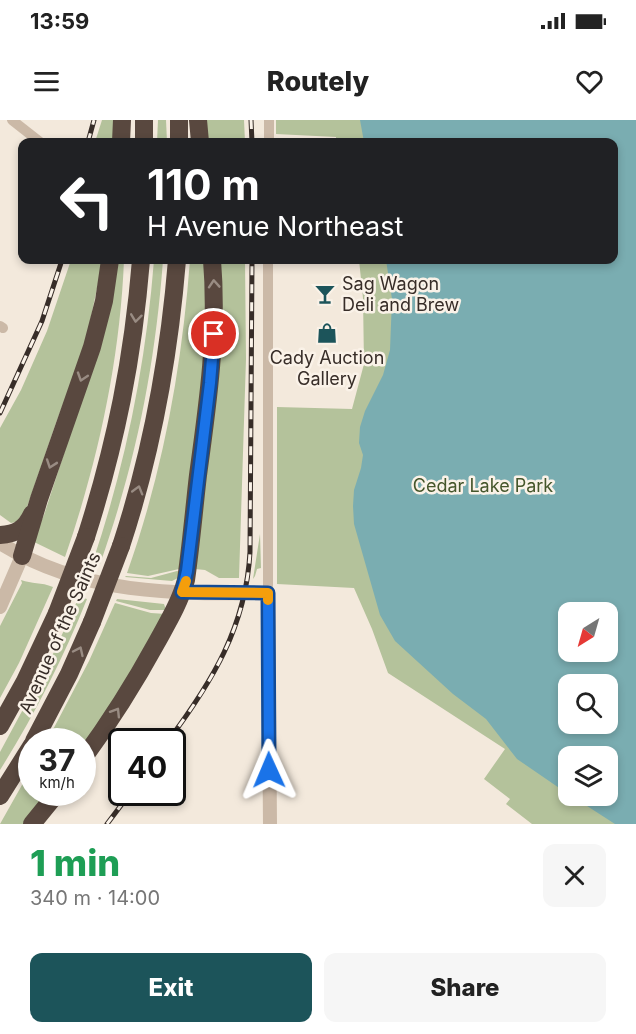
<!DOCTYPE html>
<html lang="en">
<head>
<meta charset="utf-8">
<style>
  :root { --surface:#fff; --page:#f6f6f6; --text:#222; --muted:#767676; --accent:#1c545a }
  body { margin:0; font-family:Inter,sans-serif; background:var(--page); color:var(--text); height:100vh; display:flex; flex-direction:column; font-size:22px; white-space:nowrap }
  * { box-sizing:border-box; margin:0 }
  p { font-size:20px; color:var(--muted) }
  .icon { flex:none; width:33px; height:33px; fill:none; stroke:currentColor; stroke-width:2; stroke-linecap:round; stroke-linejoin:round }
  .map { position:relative; height:704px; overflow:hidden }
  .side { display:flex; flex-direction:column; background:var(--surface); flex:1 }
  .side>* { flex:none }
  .hud { position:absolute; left:18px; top:18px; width:600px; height:126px; border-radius:12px; box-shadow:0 3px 9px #0003; background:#202124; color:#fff; overflow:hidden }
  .needle { width:39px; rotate:217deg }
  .controls { position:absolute; left:558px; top:482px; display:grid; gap:12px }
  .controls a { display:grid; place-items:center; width:60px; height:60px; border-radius:12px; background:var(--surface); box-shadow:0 3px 9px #0003; font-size:30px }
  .speed { position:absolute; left:18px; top:608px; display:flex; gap:12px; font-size:30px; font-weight:700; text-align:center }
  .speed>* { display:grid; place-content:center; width:78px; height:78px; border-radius:50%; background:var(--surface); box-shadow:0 3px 9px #0003; line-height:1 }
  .speed small { font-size:15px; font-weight:400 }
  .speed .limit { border:3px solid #111; border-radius:9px; background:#fff; color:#111 }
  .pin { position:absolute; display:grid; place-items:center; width:51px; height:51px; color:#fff; margin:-26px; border:3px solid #fff; border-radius:50%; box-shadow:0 2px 6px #0007 }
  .me { position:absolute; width:66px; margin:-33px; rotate:359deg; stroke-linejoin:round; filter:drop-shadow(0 0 4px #0008) }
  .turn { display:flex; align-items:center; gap:21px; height:126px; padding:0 30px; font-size:27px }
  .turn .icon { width:78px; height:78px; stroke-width:2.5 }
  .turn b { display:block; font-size:42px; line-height:51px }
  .round { display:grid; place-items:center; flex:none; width:63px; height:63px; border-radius:12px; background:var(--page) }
  .summary { display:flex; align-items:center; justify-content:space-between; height:102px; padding:0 30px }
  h1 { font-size:36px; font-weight:800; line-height:45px; color:#1e9e55 }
  .button { display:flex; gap:12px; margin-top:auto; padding:12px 30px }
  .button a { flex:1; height:69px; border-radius:12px; background:var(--accent); color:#fff; font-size:24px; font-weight:800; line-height:69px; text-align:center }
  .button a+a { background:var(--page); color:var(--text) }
  .status { display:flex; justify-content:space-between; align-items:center; height:42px; padding:0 30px; background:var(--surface); direction:ltr }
  .status svg { height:16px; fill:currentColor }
  header { display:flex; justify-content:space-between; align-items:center; height:78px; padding:0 30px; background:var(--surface); font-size:27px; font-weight:800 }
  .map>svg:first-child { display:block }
</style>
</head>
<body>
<div class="status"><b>13:59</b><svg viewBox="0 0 49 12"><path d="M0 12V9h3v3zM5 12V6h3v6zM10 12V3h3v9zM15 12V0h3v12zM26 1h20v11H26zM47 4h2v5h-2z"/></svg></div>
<header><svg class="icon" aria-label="menu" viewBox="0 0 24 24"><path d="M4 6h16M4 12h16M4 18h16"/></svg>Routely<svg class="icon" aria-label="heart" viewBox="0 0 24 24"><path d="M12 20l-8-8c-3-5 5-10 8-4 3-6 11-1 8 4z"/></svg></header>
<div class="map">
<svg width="636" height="704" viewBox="0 0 636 704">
  <rect width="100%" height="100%" fill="#f3e9dc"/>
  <g fill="#b4c29b" fill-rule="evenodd">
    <polygon points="102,0 115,0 114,22 95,22"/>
    <polygon points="158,0 166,0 167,22 157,22"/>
    <polygon points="204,0 244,0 245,22 207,22"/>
    <path d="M276,0h360v704h-104l-26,-20 4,-5 -26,-20 21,-30 -117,-76 -16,-44 -18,-41 -77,-4v-177l75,2 12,-45 -1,-66 -4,-38h255v-118h-278v-5l-60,-3zM568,492h40v39h-40zM568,564h40v39h-40zM568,636h40v39h-40z"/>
    <polygon points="71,140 103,140 85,225 56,303 26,390 16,402 11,403 0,395 0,308 21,270 47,211"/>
    <path d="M116,140h8c-4,100 -26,202 -59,297l-33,-16 12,-26 49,-151z"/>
    <path d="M154,140h9c-8,107 -27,202 -63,304l-7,-3c33,-98 53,-198 61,-301z"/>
    <path d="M190,140h15l3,77 -29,232 -31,7 -21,-3c36,-101 55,-207 63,-313z"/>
    <polygon points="218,140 245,140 246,239 239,458 219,458 205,450 195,449"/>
    <polygon points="260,414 261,448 257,449 255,456 253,459"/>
    <polygon points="177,451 181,452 178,458 172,461 125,457 126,456 151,458"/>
    <path d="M21,460c11,4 20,2 32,7l-34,76 -19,35v-72l22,-43z"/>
    <path d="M79,477l8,2c-24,60 -53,117 -87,171v-18l55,-102z"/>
    <polygon points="117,479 164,484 166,490 150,490 116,481"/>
    <polygon points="115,483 151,493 166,494 83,632 82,621 47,621 89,541"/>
    <polygon points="31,649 32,672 50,672 24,704 0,704"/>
  </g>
  <path fill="#7aadb1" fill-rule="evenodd" d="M360,0h276v704h-21l-45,-29h38v-39h-40v38l-51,-35 -31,-40 -33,-25 -58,-53 -15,-26 -26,-91 -1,-18 1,-16 7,-22 2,-13 -4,-12 1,-16 5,-16 18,-36 7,-25 2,-51 -6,-39h228v-118h-250zM568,492h40v39h-40zM568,564h40v39h-40z"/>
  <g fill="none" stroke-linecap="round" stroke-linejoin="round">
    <g stroke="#cbb9a7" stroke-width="10">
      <polyline points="12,0 40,22"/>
      <polyline points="269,22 269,0"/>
      <polyline points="0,206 3,208"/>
      <polyline points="268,473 268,140"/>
    </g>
    <g stroke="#cbb9a7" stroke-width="14">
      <path d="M0,423c82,52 174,51 268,50l2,231"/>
      <polyline points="0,487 22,436"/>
    </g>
    <g stroke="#59483f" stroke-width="18">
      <polyline points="198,0 200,22"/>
      <polyline points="121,22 122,0"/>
      <polyline points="144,22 144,0"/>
      <polyline points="179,22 179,0"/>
      <path d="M0,415c16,-1 25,-6 32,-21"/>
      <path d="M86,417c30,-94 47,-179 55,-277"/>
      <path d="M121,426c31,-94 48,-188 56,-286"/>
      <polyline points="22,436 39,379 92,227 104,181 110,140"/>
      <polyline points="0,606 25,561 57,493"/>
      <polyline points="34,621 69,554 92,502"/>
      <path d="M82,640c28,-38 52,-76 75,-118 11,-20 23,-40 29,-62 5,-35 8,-70 12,-105 10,-72 20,-143 14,-215"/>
      <polyline points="0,676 32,625"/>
      <polyline points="32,704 58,672"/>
    </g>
    <g stroke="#372d28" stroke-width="5">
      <g id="rail">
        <polyline points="251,0 252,22"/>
        <polyline points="88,22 94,0"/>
        <polyline points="0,293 42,201 62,140"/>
        <path d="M168,621c44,-59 78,-114 82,-189l2,-292"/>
        <polyline points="107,704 131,672"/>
      </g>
    </g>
    <use href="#rail" stroke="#faf2e8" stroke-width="3" stroke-dasharray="9" stroke-linecap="butt"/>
    <g stroke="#59483f" stroke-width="18">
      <polyline points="57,493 86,417"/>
      <polyline points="92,502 121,426"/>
    </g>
  </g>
  <defs><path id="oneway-chevron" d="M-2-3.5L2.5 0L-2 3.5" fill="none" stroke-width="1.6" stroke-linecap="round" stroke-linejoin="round" transform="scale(1.5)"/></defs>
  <g stroke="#998c83">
    <use href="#oneway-chevron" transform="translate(214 164) rotate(-94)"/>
    <use href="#oneway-chevron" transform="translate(136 198) rotate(97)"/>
    <use href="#oneway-chevron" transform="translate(82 257) rotate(108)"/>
    <use href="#oneway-chevron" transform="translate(51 344) rotate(109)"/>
    <use href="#oneway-chevron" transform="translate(138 370) rotate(-74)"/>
    <use href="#oneway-chevron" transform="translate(79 531) rotate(-65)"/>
    <use href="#oneway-chevron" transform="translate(116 592) rotate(-58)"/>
  </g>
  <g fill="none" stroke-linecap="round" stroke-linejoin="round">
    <g stroke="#114b97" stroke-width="15">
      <polyline id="route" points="214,214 210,263 187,451 182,472 268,473 269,650"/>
    </g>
    <use href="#route" stroke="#1a73e8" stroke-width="10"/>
    <polyline stroke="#f59e0b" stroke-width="10" points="186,461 182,472 268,473 268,480"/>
  </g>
  <defs>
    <g id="bar-bare" transform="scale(1.62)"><path d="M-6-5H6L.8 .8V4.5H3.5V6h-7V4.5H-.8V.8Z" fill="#1c545a" stroke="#faf2e8" stroke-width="2.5" paint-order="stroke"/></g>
    <g id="shop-bare" transform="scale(1.62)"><path d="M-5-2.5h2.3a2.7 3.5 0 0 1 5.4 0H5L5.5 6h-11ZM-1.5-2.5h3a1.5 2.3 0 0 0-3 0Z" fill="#1c545a" stroke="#faf2e8" stroke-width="2.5" paint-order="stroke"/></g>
  </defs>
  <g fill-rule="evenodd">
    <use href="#bar-bare" x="325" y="174"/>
    <use href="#shop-bare" x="327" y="213"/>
  </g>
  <g text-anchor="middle" stroke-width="5" stroke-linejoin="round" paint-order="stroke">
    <g font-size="18" fill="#372d28" stroke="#faf2e8" text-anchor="start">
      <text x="342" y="170">Sag Wagon<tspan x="342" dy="21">Deli and Brew</tspan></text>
      <text x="327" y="244" text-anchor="middle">Cady Auction<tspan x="327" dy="21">Gallery</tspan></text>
    </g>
    <g font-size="18" fill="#45562b" stroke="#faf2e8">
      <text x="483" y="372">Cedar Lake Park</text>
    </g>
    <g font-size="18" fill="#372d28" stroke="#faf2e8">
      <text transform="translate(60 513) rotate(-66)" y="6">Avenue of the Saints</text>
    </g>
  </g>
</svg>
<div class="controls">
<a><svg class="needle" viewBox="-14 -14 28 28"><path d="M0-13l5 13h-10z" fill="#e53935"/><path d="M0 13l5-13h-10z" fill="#767676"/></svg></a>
<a><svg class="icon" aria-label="search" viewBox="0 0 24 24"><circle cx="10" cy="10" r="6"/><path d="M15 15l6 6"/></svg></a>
<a><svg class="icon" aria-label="layers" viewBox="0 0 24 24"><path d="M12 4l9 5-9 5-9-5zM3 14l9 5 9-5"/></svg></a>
</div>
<div class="speed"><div>37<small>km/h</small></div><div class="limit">40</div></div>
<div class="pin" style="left:214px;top:214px;background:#d93025"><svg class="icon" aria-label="arrive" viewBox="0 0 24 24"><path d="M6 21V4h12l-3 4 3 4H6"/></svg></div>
<svg class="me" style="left:269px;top:650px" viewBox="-20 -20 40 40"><path d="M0-17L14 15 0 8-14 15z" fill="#1a73e8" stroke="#fff" stroke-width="4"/></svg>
<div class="hud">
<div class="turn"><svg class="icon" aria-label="left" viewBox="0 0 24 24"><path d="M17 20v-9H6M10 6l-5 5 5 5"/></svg><div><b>110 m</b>H Avenue Northeast</div></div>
</div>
</div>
<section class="side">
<div class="summary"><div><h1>1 min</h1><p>340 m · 14:00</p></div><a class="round"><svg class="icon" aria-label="close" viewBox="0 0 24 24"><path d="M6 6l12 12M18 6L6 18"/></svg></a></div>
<div class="button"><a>Exit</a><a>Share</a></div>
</section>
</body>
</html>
